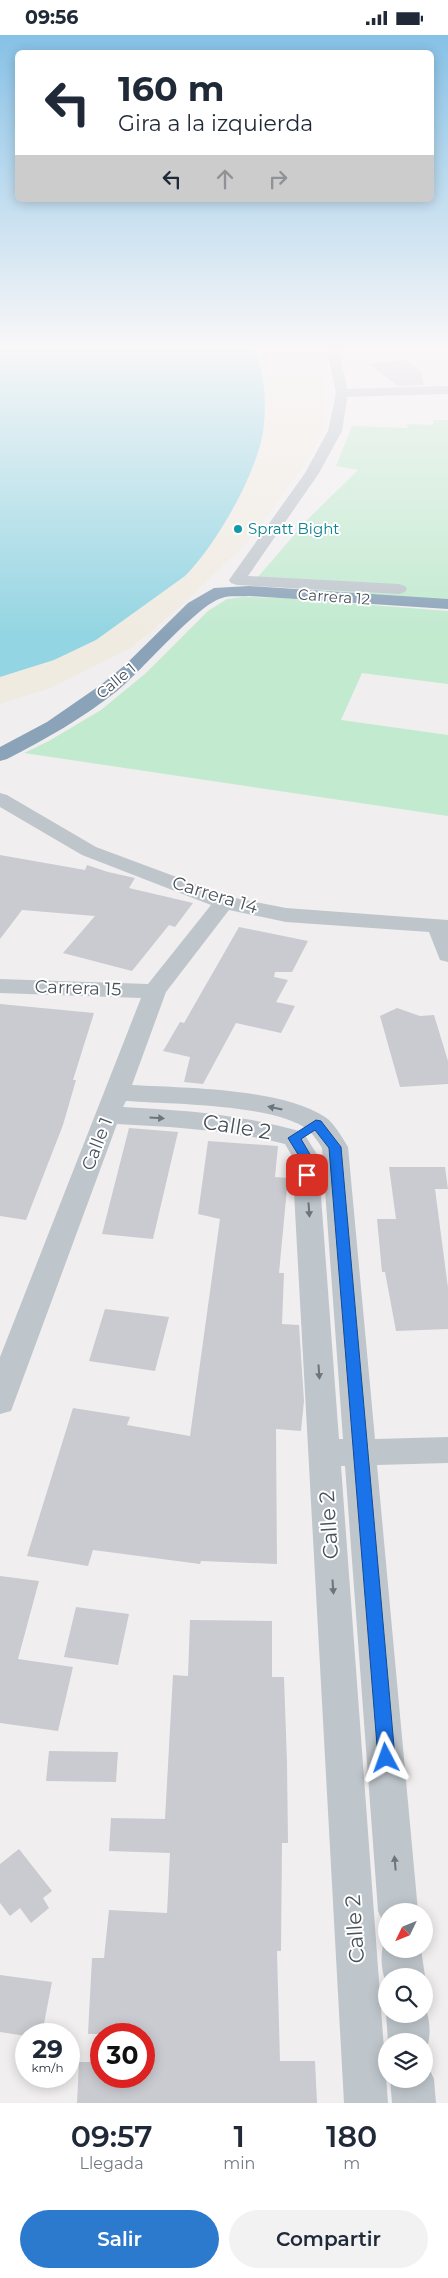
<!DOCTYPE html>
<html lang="es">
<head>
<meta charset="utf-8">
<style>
  :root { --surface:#fff; --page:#f2f2f3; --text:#1f2937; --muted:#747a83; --accent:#2c7acd }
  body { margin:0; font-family:Montserrat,sans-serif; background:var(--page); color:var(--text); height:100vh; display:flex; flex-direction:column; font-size:19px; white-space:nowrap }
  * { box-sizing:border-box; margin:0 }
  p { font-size:16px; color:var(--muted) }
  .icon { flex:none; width:28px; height:28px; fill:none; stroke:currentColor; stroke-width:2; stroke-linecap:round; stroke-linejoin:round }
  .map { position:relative; height:2068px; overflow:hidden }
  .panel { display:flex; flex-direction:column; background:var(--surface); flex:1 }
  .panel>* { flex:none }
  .hud { position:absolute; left:15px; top:15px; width:419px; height:152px; border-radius:8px; box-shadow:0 2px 12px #0003; background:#fff; color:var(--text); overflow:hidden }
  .needle { width:32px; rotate:227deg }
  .buttons { position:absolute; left:378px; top:1868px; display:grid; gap:10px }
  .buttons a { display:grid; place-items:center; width:55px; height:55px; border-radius:50%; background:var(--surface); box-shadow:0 2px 12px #0003; font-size:25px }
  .speed { position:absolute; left:15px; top:1988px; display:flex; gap:10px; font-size:25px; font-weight:700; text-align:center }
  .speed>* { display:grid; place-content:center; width:65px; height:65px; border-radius:50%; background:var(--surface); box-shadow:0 2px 12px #0003; line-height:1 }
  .speed small { font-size:12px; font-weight:400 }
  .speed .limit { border:8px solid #d22; background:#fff; color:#111 }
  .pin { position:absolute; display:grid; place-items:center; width:42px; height:42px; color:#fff; margin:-21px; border-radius:10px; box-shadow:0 2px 8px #0006 }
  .me { position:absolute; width:55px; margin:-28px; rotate:356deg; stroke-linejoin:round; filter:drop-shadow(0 0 4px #0008) }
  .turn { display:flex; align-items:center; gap:18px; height:105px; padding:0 20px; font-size:22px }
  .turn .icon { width:65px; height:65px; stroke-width:2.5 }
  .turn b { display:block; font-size:35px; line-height:42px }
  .lanes { display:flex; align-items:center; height:48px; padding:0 20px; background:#0003; justify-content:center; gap:25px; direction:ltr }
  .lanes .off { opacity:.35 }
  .eta { display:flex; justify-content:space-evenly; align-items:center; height:85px; text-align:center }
  .eta b { font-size:30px; font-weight:600; line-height:35px }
  .action { display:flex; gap:10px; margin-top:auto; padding:10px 20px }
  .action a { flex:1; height:58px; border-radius:30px; background:var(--accent); color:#fff; font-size:20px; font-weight:600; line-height:58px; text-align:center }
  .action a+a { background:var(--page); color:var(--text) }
  .status { display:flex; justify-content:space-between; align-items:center; height:35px; padding:0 25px; background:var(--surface); direction:ltr }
  .status svg { height:14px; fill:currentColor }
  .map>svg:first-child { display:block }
</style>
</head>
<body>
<div class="status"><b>09:56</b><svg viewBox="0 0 49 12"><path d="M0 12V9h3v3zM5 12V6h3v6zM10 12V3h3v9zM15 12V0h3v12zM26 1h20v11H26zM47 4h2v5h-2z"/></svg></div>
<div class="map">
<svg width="448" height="2068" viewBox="0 0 448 2068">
  <rect width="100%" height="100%" fill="#f1eeef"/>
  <g fill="#c1eacf">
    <polygon points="433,385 448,385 448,565 251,550 307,485 358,435 336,431 352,391 408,393 407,389 433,390"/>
    <polygon points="243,562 281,563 448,576 448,649 362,638 341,685 448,700 448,781 24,718 49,706 101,675 146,638 208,576 227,564"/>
  </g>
  <path fill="#f0ebe1" d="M252,310h70l2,11 1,68 -2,7 -24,42 -53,71 -66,63 -49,41 -80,40 -51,16v-27l54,-17 42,-20 89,-64c31,-31 71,-101 78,-144 4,-28 2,-62 -11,-87z"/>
  <path fill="#93d5e2" d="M0,310h252c13,25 15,59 11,87 -7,43 -47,113 -78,144l-89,64 -42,20 -54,17z"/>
  <g fill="#c9cbd0">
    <polygon points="405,325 421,336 424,350 398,351 368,329"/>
    <polygon points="0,820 85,835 87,830 108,837 135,843 129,853 193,868 175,892 169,890 132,936 63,918 95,881 22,875 0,904"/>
    <polygon points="239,892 308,906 292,937 275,937 274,942 288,945 276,967 295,971 281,998 236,988 203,1049 184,1047 190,1022 163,1016 180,987 184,988"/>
    <polygon points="0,969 94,978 73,1045 76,1045 63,1090 26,1185 0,1181"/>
    <polygon points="397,973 420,981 434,980 448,1026 448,1049 400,1052 380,981"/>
    <polygon points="129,1093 178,1097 153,1204 102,1199"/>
    <polygon points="208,1106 278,1111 275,1142 288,1143 279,1238 284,1238 282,1289 299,1290 304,1366 301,1396 276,1394 277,1529 201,1526 200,1529 93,1515 88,1531 27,1521 73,1373 130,1382 127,1390 190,1401 220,1184 198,1179"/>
    <polygon points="389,1132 445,1132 448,1154 435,1154 448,1253 448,1294 396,1296 385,1237 382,1237 377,1184 396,1184"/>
    <polygon points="105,1274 169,1282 155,1336 89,1326"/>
    <polygon points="0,1541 39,1546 18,1624 73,1632 58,1696 0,1688"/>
    <polygon points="76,1572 129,1579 118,1630 64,1622"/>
    <polygon points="190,1585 272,1586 272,1642 284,1642 287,1727 288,1808 282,1808 281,1916 277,1916 280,2026 315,2026 317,2068 77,2068 79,2027 101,2027 101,2041 144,2041 144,1999 88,1999 92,1923 104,1923 109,1875 167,1878 170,1818 109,1816 111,1783 165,1784 173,1640 188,1641"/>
    <polygon points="49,1716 118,1717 116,1747 46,1746"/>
    <polygon points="19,1814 52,1856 43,1863 49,1873 31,1888 20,1873 10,1881 0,1868 0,1829"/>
    <polygon points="0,1940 52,1947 42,1999 26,1999 26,2001 0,1997"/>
  </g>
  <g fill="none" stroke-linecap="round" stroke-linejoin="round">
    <g fill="#bec6cc" fill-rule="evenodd">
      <polygon points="326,310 338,310 348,358 342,396 319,438 248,541 399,549 405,551 407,554 405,557 399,559 237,550 231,548 229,545 305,438 328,396 336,358"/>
      <path d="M0,758l7,2 89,52 134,50 56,11 162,12v42l-8,-2 -11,-28 -143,-10 -57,-12 -63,82 -34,93c52,3 150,3 193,32 9,6 17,20 23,30l27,292 73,-2v26l-71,2 41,446h-32v15l-2,-1 -6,-14 -33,-445h-4l47,637h-44l-52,-947 -7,-12c-55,-14 -112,-17 -168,-20l-106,287 -11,3v-57l141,-359 -141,-5v-14l148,5 63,-79 -129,-50 -82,-48zM126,1066c42,3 150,3 182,29 6,5 10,12 14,18l21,291h-4l-21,-283 -15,-24c-59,-17 -118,-22 -180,-25z"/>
      <path d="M386,1900v14h35l4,27 -1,2v-2h-38v7c-6,-16 -6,-32 0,-48z"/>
      <path d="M424,1968c7,18 8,36 0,53v-15h-36l-2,-27h38z"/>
      <polygon points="424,2027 427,2029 434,2044 436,2068 392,2068 390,2044 424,2044"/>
    </g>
    <polygon fill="#bcc6ce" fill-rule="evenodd" points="448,351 448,359 342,362 335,358 342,354"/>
    <path fill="#8ba3b8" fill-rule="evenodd" d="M249,551l199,13v10l-199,-13c-8,1 -19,-1 -27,2 -24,6 -80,73 -105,93 -34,27 -71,48 -110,68l-7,2v-14l47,-25 55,-38 22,-18 64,-63 26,-15z"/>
  </g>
  <defs><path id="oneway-solid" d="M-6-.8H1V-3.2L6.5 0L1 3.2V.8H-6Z" transform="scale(1.25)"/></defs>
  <g fill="#6b757c">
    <use href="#oneway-solid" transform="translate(275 1073) rotate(-168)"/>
    <use href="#oneway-solid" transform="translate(157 1083) rotate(3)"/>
    <use href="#oneway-solid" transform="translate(309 1175) rotate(86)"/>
    <use href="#oneway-solid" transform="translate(319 1337) rotate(86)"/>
    <use href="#oneway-solid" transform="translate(333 1552) rotate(86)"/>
    <use href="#oneway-solid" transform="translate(395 1828) rotate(-95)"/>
  </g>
  <linearGradient id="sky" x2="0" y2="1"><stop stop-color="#86c1e6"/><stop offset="0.52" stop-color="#f9f7f8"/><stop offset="1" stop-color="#f9f7f8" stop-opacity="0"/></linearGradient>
  <rect width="448" height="600" fill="url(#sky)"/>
  <polygon fill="#1a73e8" stroke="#114b97" points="316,1085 321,1086 341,1112 395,1723 392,1729 386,1731 380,1729 378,1723 329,1113 315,1095 301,1104 311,1121 313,1140 307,1145 300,1140 299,1121 288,1103"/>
  <circle fill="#0f9aa8" stroke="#fff" stroke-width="2" cx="238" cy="494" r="5"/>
  <g text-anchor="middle" stroke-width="4" stroke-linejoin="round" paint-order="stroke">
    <g font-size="15" fill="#0d838f" stroke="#fff" text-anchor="start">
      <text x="248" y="499">Spratt Bight</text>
    </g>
    <g font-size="15" fill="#48525a" stroke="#fff">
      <text transform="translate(334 562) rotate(4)" y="5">Carrera 12</text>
      <text transform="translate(116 646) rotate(-40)" y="5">Calle 1</text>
    </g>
    <g font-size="18" fill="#48525a" stroke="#fff">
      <text transform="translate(215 860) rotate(17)" y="6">Carrera 14</text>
      <text transform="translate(78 953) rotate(2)" y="6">Carrera 15</text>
      <text transform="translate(97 1109) rotate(-69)" y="6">Calle 1</text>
    </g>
    <g font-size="21" fill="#48525a" stroke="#fff">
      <text transform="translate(237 1092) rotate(9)" y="7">Calle 2</text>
      <text transform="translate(329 1490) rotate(-94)" y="7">Calle 2</text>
      <text transform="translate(355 1894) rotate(-94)" y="7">Calle 2</text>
    </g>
  </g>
</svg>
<div class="buttons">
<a><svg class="needle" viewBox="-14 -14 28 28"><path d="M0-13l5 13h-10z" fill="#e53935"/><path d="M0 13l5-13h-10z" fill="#747a83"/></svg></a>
<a><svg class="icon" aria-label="search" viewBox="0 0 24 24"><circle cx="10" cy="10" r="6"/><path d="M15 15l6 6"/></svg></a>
<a><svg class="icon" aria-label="layers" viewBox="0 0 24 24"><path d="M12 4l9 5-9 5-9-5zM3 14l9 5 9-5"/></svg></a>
</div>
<div class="speed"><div>29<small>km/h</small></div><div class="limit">30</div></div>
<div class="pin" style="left:307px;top:1140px;background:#d93025"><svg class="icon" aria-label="arrive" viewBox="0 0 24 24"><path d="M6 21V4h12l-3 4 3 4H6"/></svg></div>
<svg class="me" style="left:386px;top:1723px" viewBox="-20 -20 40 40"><path d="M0-17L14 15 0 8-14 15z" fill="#1a73e8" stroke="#fff" stroke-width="4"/></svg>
<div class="hud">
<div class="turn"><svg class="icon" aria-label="left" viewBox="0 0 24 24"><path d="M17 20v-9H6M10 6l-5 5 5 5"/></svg><div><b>160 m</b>Gira a la izquierda</div></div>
<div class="lanes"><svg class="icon" aria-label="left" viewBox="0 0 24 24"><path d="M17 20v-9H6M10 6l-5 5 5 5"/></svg><svg class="icon off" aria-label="ahead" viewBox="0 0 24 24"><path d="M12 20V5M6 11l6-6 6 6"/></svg><svg class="icon off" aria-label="right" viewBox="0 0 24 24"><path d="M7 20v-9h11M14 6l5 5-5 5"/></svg></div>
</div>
</div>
<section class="panel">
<div class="eta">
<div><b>09:57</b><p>Llegada</p></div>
<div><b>1</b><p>min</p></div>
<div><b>180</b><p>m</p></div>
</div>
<div class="action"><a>Salir</a><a>Compartir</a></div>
</section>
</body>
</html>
